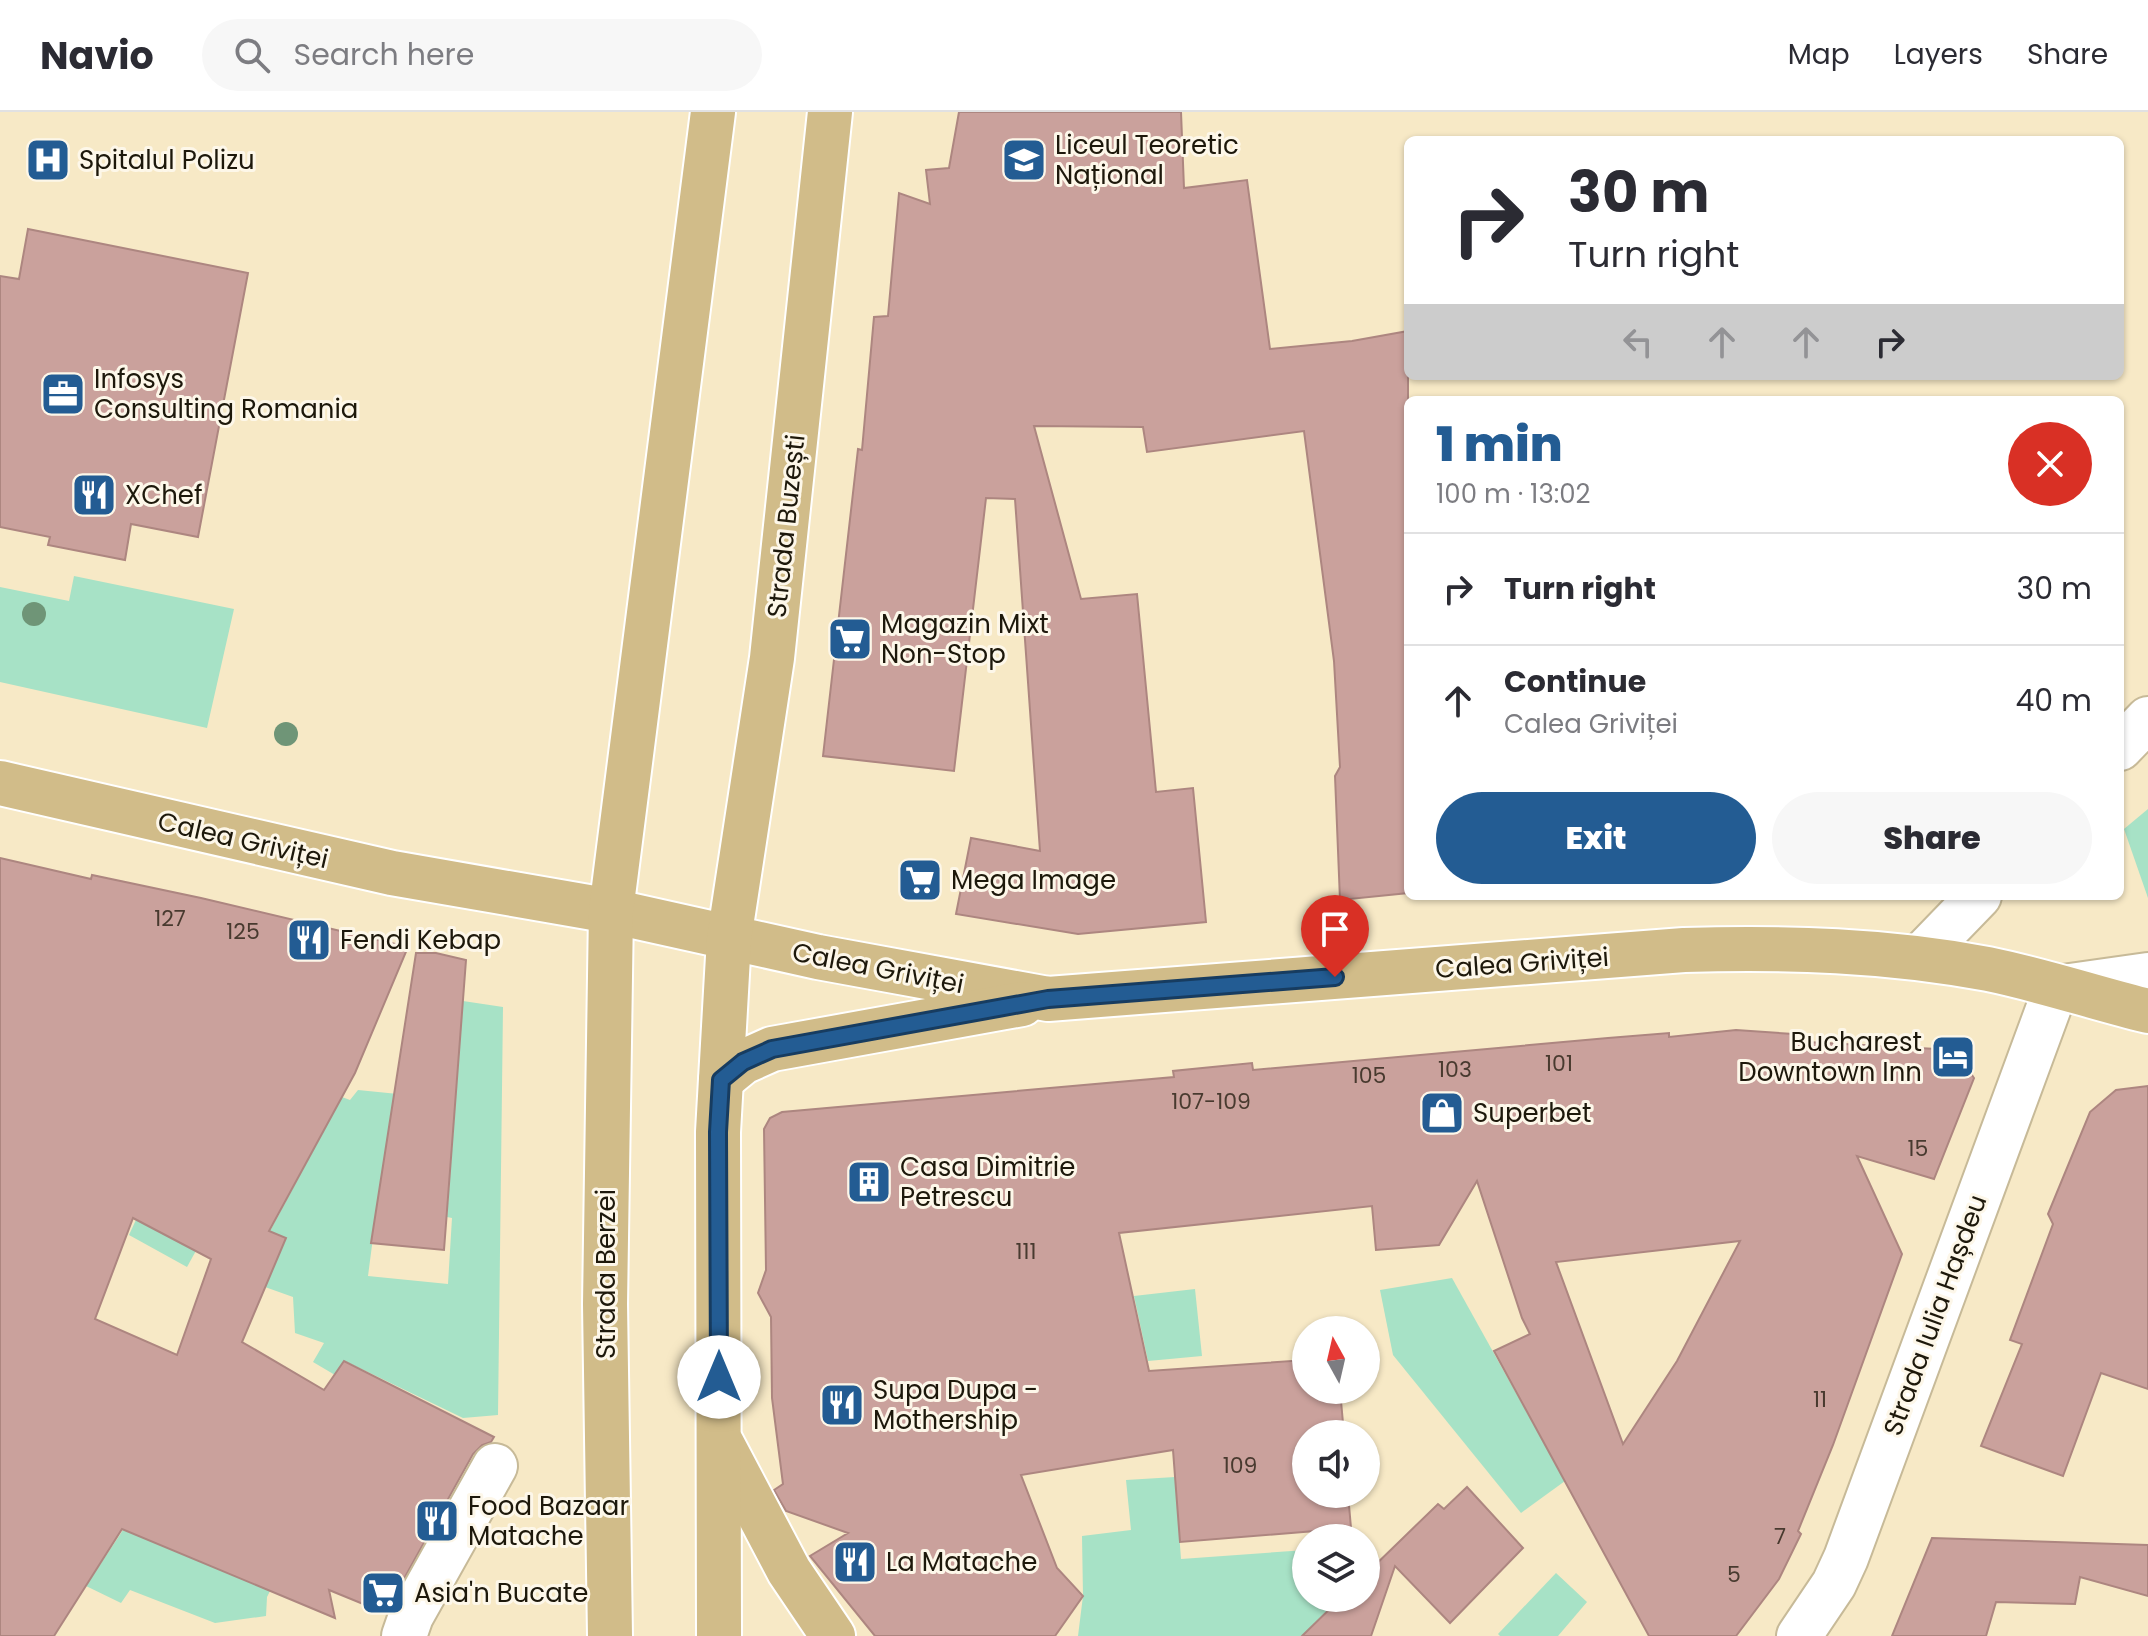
<!DOCTYPE html>
<html lang="en">
<head>
<meta charset="utf-8">
<style>
  :root { --surface:#fff; --page:#f7f7f7; --text:#2b2b33; --muted:#7c7c81; --line:#e1e1e2; --accent:#235c93 }
  body { margin:0; font-family:Poppins,sans-serif; background:var(--page); color:var(--text); height:100vh; display:flex; flex-direction:column; font-size:30px; white-space:nowrap }
  * { box-sizing:border-box; margin:0 }
  p { font-size:26px; color:var(--muted) }
  .icon { flex:none; width:44px; height:44px; fill:none; stroke:currentColor; stroke-width:2; stroke-linecap:round; stroke-linejoin:round }
  .map { position:relative; flex:1; overflow:hidden }
  .panel { position:absolute; left:1404px; top:284px; width:720px; height:504px; display:flex; flex-direction:column; background:var(--surface); border-radius:12px; box-shadow:0 2px 6px #0004 }
  .panel>* { flex:none }
  .top-card { position:absolute; left:1404px; top:24px; width:720px; height:244px; border-radius:12px; box-shadow:0 2px 6px #0004; background:#fff; color:var(--text); overflow:hidden }
  .needle { width:52px; rotate:352deg }
  .tools { position:absolute; left:1292px; top:1204px; display:grid; gap:16px }
  .tools a { display:grid; place-items:center; width:88px; height:88px; border-radius:50%; background:var(--surface); box-shadow:0 2px 6px #0004; font-size:40px }
  .pin { position:absolute; display:grid; place-items:center; width:68px; height:68px; color:#fff; margin:-82px -34px; border-radius:50% 50% 50% 0; rotate:-45deg; box-shadow:0 0 8px #0007 }
  .pin .icon { rotate:45deg }
  .me { position:absolute; width:88px; margin:-44px; rotate:0deg; stroke-linejoin:round; filter:drop-shadow(0 0 6px #0008) }
  .turn { display:flex; align-items:center; gap:28px; height:168px; padding:0 32px; font-size:36px }
  .turn .icon { width:104px; height:104px; stroke-width:2.5 }
  .turn b { display:block; font-size:56px; line-height:68px }
  .lanes { display:flex; align-items:center; height:76px; padding:0 32px; background:#0003; justify-content:center; gap:40px; direction:ltr }
  .lanes .off { opacity:.35 }
  .round { display:grid; place-items:center; flex:none; width:84px; height:84px; border-radius:42px; background:var(--page) }
  .head { display:flex; align-items:center; justify-content:space-between; height:136px; padding:0 32px }
  h1 { font-size:48px; font-weight:800; line-height:60px; color:var(--accent) }
  .action { display:flex; gap:16px; margin-top:auto; padding:16px 32px }
  .action a { flex:1; height:92px; border-radius:48px; background:var(--accent); color:#fff; font-size:32px; font-weight:800; line-height:92px; text-align:center }
  .action a+a { background:var(--page); color:var(--text) }
  ul { padding:0; list-style:none }
  li { display:flex; align-items:center; gap:24px; height:112px; padding:0 32px; border-top:2px solid var(--line) }
  li div { flex:1 }
  li b { display:block; font-size:30px }
  li em { font-style:normal }
  header { display:flex; align-items:center; gap:48px; box-sizing:border-box; height:112px; padding:0 40px; background:var(--surface); border-bottom:2px solid var(--line) }
  header strong { font-size:38px }
  nav { display:flex; gap:44px; margin-inline-start:auto; font-size:28px }
  .search { width:560px; height:72px; background:var(--page); display:flex; align-items:center; gap:20px; box-sizing:border-box; padding:0 28px; border-radius:44px; color:var(--muted); font-size:30px }
  .map>svg:first-child { display:block }
</style>
</head>
<body>
<header>
<strong>Navio</strong>
<div class="search"><svg class="icon" aria-label="search" viewBox="0 0 24 24"><circle cx="10" cy="10" r="6"/><path d="M15 15l6 6"/></svg>Search here</div>
<nav><a>Map</a><a>Layers</a><a>Share</a></nav>
</header>
<div class="map">
<svg width="2148" height="1524" viewBox="0 0 2148 1524">
  <rect width="100%" height="100%" fill="#f7e9c6"/>
  <g fill="#a7e2c6">
    <polygon points="74,464 234,497 207,616 0,570 0,475 69,489"/>
    <polygon points="2148,697 2148,786 2124,717"/>
    <polygon points="463,889 503,895 498,1303 463,1306 345,1249 335,1263 313,1250 324,1231 295,1221 293,1185 265,1175 286,1127 270,1119 342,985 350,988 358,978 398,982 377,1095 368,1164 448,1172 452,1106 447,1105"/>
    <polygon points="164,1047 229,1079 187,1155 129,1123"/>
    <polygon points="1452,1166 1565,1369 1521,1401 1393,1243 1380,1178"/>
    <polygon points="1195,1177 1202,1244 1148,1249 1134,1184"/>
    <polygon points="1175,1365 1181,1447 1306,1438 1306,1486 1332,1486 1320,1524 1078,1524 1083,1484 1082,1424 1131,1418 1126,1368"/>
    <polygon points="123,1418 273,1473 267,1485 266,1504 215,1511 130,1478 121,1491 86,1474"/>
    <polygon points="1556,1461 1587,1490 1558,1524 1500,1524 1498,1522"/>
  </g>
  <g fill="#caa19c" stroke="#ad8680" stroke-width="2" fill-rule="evenodd">
    <polygon points="959,0 1181,0 1184,76 1247,68 1270,237 1352,229 1408,219 1408,781 1340,788 1335,664 1340,655 1334,549 1304,319 1147,340 1143,315 1034,314 1081,487 1137,482 1156,680 1193,676 1206,810 1078,822 956,802 971,726 1040,739 1015,387 986,386 954,659 823,644 858,337 862,338 874,205 888,204 899,81 930,92 926,58 949,56"/>
    <polygon points="28,117 248,161 198,425 131,412 125,448 48,433 50,425 0,415 0,164 19,167"/>
    <path d="M0,746l91,21 1,-4 109,23 207,49 -53,126 -86,158 17,7 -44,104 82,48 20,-29 150,76 -3,5 -9,3 -9,9 -88,159 -56,-23 6,28 -213,-89 -68,107h-54zM133,1106l78,41 -34,96 -82,-36z"/>
    <polygon points="416,841 436,841 466,848 444,1138 371,1131"/>
    <path d="M1736,918l72,5 -1,7 148,8 19,28 -40,101 -77,-23 45,98 -69,191 -35,86 3,3 -22,45 -43,57h-87l-155,-285 36,-17 -8,-16 -45,-137 -38,64 -63,5 -4,-44 -253,27 30,138 157,-11v30h34l4,44h-38v60h42l3,34 -171,14 -7,-92 -152,25 36,93 26,28 -28,40h-180l-65,-80 38,-23 -62,-22 -12,-21 9,-6 -11,-86 -1,-81 -13,-24 8,-23 -2,-141 6,-11 12,-6 392,-35 -1,-6 79,-8 1,7 355,-32 61,-5v4zM1740,1129l-63,120 -54,83 -67,-182z"/>
    <polygon points="2148,974 2148,1277 2101,1261 2063,1364 1981,1334 2022,1232 2010,1228 2053,1112 2048,1102 2090,1000 2116,978"/>
    <polygon points="1467,1375 1523,1436 1450,1511 1395,1454 1371,1524 1302,1524 1341,1486 1366,1486 1366,1462 1438,1392 1444,1397"/>
    <polygon points="1932,1426 2148,1433 2148,1484 2080,1465 2075,1492 1996,1490 1986,1524 1892,1524"/>
  </g>
  <g fill="none" stroke-linecap="round" stroke-linejoin="round">
    <g stroke="#c7ba98" stroke-width="48">
      <g id="street">
        <polyline points="2120,636 2148,607"/>
        <polyline points="1919,846 1979,784"/>
        <polyline points="404,1524 411,1504 495,1354"/>
        <polyline points="1799,1524 1834,1472 1846,1446 2056,876 2148,863"/>
      </g>
    </g>
    <g stroke="#fff" stroke-width="48">
      <g id="primary">
        <path d="M0,671l392,90 219,38 207,46 230,42 636,-49c103,-3 203,0 304,19 54,11 107,29 160,42"/>
        <polyline points="721,968 743,950 772,937 1022,892"/>
        <polyline points="722,1332 789,1459 833,1524"/>
        <polyline points="610,1524 605,1192 611,799 713,0"/>
        <polyline points="719,1524 718,1020 729,827 772,546 830,0"/>
      </g>
    </g>
    <use href="#street" stroke="#fff" stroke-width="44"/>
    <use href="#primary" stroke="#d1bc89" stroke-width="44"/>
  </g>
  <g fill="#6f9577">
    <circle cx="34" cy="502" r="12"/>
    <circle cx="286" cy="622" r="12"/>
  </g>
  <g fill="none" stroke-linecap="round" stroke-linejoin="round">
    <g stroke="#173c60" stroke-width="20">
      <polyline id="route" points="719,1265 718,1020 721,968 743,950 772,937 1048,887 1335,865"/>
    </g>
    <use href="#route" stroke="#235c93" stroke-width="14"/>
  </g>
  <defs>
    <g id="hospital-square" transform="scale(2.3)"><rect x="-9" y="-9" width="18" height="18" rx="4" fill="#235c93" stroke="#fdf7e9"/><path d="M-5-5h3v3.5h4V-5h3V5h-3V1.5h-4V5h-3Z" fill="#fff"/></g>
    <g id="school-square" transform="scale(2.3)"><rect x="-9" y="-9" width="18" height="18" rx="4" fill="#235c93" stroke="#fdf7e9"/><path d="M0-5L7-2L0 1L-7-2ZM-4 1L0 2.5L4 1V4Q0 6-4 4Z" fill="#fff"/></g>
    <g id="office-square" transform="scale(2.3)"><rect x="-9" y="-9" width="18" height="18" rx="4" fill="#235c93" stroke="#fdf7e9"/><path d="M-6-3h4V-5.5h4V-3h4V5H-6ZM-1-4.5V-3h2v-1.5ZM-6 0V1H6V0Z" fill="#fff"/></g>
    <g id="restaurant-square" transform="scale(2.3)"><rect x="-9" y="-9" width="18" height="18" rx="4" fill="#235c93" stroke="#fdf7e9"/><path d="M-5-6h1v4h1v-4h1v4h1v-4h1v5L-1.5 .5V6h-2V.5L-5-1ZM5-6V6H3V1.5H1.5Q1.5-4 5-6Z" fill="#fff"/></g>
    <g id="supermarket-square" transform="scale(2.3)"><rect x="-9" y="-9" width="18" height="18" rx="4" fill="#235c93" stroke="#fdf7e9"/><path d="M-6-5.5h2.5l.6 2H6L4.5 2H-2.5L-4.4-4H-6ZM-1.5 3.2a1.3 1.3 0 1 0 .1 0ZM3 3.2a1.3 1.3 0 1 0 .1 0Z" fill="#fff"/></g>
    <g id="hotel-square" transform="scale(2.3)"><rect x="-9" y="-9" width="18" height="18" rx="4" fill="#235c93" stroke="#fdf7e9"/><path d="M-6-4.5h1.5V1H6V5H4.5V3h-9V5H-6ZM-4 0a1.8 1.8 0 1 1 3.6 0ZM.5 0V-2.5h3Q6-2.5 6 0Z" fill="#fff"/></g>
    <g id="shop-square" transform="scale(2.3)"><rect x="-9" y="-9" width="18" height="18" rx="4" fill="#235c93" stroke="#fdf7e9"/><path d="M-5-2.5h2.3a2.7 3.5 0 0 1 5.4 0H5L5.5 6h-11ZM-1.5-2.5h3a1.5 2.3 0 0 0-3 0Z" fill="#fff"/></g>
    <g id="building-square" transform="scale(2.3)"><rect x="-9" y="-9" width="18" height="18" rx="4" fill="#235c93" stroke="#fdf7e9"/><path d="M-4-6H4V6H1V3H-1V6H-4ZM-2.5-4.3h1.7v1.8h-1.7ZM.8-4.3h1.7v1.8H.8ZM-2.5-1h1.7V.8h-1.7ZM.8-1h1.7V.8H.8Z" fill="#fff"/></g>
  </defs>
  <g fill-rule="evenodd">
    <use href="#hospital-square" x="48" y="48"/>
    <use href="#school-square" x="1024" y="48"/>
    <use href="#office-square" x="63" y="282"/>
    <use href="#restaurant-square" x="94" y="383"/>
    <use href="#supermarket-square" x="850" y="527"/>
    <use href="#supermarket-square" x="920" y="768"/>
    <use href="#restaurant-square" x="309" y="828"/>
    <use href="#hotel-square" x="1953" y="945"/>
    <use href="#shop-square" x="1442" y="1001"/>
    <use href="#building-square" x="869" y="1070"/>
    <use href="#restaurant-square" x="842" y="1293"/>
    <use href="#restaurant-square" x="437" y="1409"/>
    <use href="#restaurant-square" x="855" y="1450"/>
    <use href="#supermarket-square" x="383" y="1481"/>
  </g>
  <g text-anchor="middle" stroke-width="6" stroke-linejoin="round" paint-order="stroke">
    <g font-size="22" fill="#483a2f">
      <text x="170" y="814">127</text>
      <text x="243" y="827">125</text>
      <text x="1559" y="959">101</text>
      <text x="1455" y="965">103</text>
      <text x="1369" y="971">105</text>
      <text x="1211" y="997">107-109</text>
      <text x="1918" y="1044">15</text>
      <text x="1026" y="1147">111</text>
      <text x="1820" y="1295">11</text>
      <text x="1240" y="1361">109</text>
      <text x="1780" y="1432">7</text>
      <text x="1734" y="1470">5</text>
    </g>
    <g font-size="26" fill="#1d180b" stroke="#fdf7e9" text-anchor="start">
      <text x="1055" y="42">Liceul Teoretic<tspan x="1055" dy="30">Național</tspan></text>
      <text x="79" y="57">Spitalul Polizu</text>
      <text x="94" y="276">Infosys<tspan x="94" dy="30">Consulting Romania</tspan></text>
      <text x="125" y="392">XChef</text>
      <text x="881" y="521">Magazin Mixt<tspan x="881" dy="30">Non-Stop</tspan></text>
      <text x="951" y="777">Mega Image</text>
      <text x="340" y="837">Fendi Kebap</text>
      <text x="1922" y="939" text-anchor="end">Bucharest<tspan x="1922" dy="30">Downtown Inn</tspan></text>
      <text x="1473" y="1010">Superbet</text>
      <text x="900" y="1064">Casa Dimitrie<tspan x="900" dy="30">Petrescu</tspan></text>
      <text x="873" y="1287">Supa Dupa -<tspan x="873" dy="30">Mothership</tspan></text>
      <text x="468" y="1403">Food Bazaar<tspan x="468" dy="30">Matache</tspan></text>
      <text x="886" y="1459">La Matache</text>
      <text x="414" y="1490">Asia'n Bucate</text>
    </g>
    <g font-size="26" fill="#1d180b" stroke="#fdf7e9">
      <text transform="translate(786 414) rotate(-84)" y="9">Strada Buzești</text>
      <text transform="translate(243 728) rotate(13)" y="9">Calea Griviței</text>
      <text transform="translate(1522 851) rotate(-4)" y="9">Calea Griviței</text>
      <text transform="translate(878 856) rotate(11)" y="9">Calea Griviței</text>
      <text transform="translate(606 1162) rotate(-90)" y="9">Strada Berzei</text>
      <text transform="translate(1935 1203) rotate(-70)" y="9">Strada Iulia Hașdeu</text>
    </g>
  </g>
</svg>
<div class="tools">
<a><svg class="needle" viewBox="-14 -14 28 28"><path d="M0-13l5 13h-10z" fill="#e53935"/><path d="M0 13l5-13h-10z" fill="#7c7c81"/></svg></a>
<a><svg class="icon" aria-label="sound" viewBox="0 0 24 24"><path d="M4 9h4l5-4v14l-5-4H4zM17 9q2 3 0 6"/></svg></a>
<a><svg class="icon" aria-label="layers" viewBox="0 0 24 24"><path d="M12 4l9 5-9 5-9-5zM3 14l9 5 9-5"/></svg></a>
</div>
<div class="pin" style="left:1335px;top:865px;background:#d93025"><svg class="icon" aria-label="arrive" viewBox="0 0 24 24"><path d="M6 21V4h12l-3 4 3 4H6"/></svg></div>
<svg class="me" style="left:719px;top:1265px" viewBox="-20 -20 40 40"><circle r="19" fill="#fff"/><path d="M0-13L10 11 0 6-10 11z" fill="#235c93"/></svg>
<div class="top-card">
<div class="turn"><svg class="icon" aria-label="right" viewBox="0 0 24 24"><path d="M7 20v-9h11M14 6l5 5-5 5"/></svg><div><b>30 m</b>Turn right</div></div>
<div class="lanes"><svg class="icon off" aria-label="left" viewBox="0 0 24 24"><path d="M17 20v-9H6M10 6l-5 5 5 5"/></svg><svg class="icon off" aria-label="ahead" viewBox="0 0 24 24"><path d="M12 20V5M6 11l6-6 6 6"/></svg><svg class="icon off" aria-label="ahead" viewBox="0 0 24 24"><path d="M12 20V5M6 11l6-6 6 6"/></svg><svg class="icon" aria-label="right" viewBox="0 0 24 24"><path d="M7 20v-9h11M14 6l5 5-5 5"/></svg></div>
</div>
<section class="panel">
<div class="head"><div><h1>1 min</h1><p>100 m · 13:02</p></div><a class="round" style="background:#d93025;color:#fff"><svg class="icon" aria-label="close" viewBox="0 0 24 24"><path d="M6 6l12 12M18 6L6 18"/></svg></a></div>
<ul>
<li><svg class="icon" aria-label="right" viewBox="0 0 24 24"><path d="M7 20v-9h11M14 6l5 5-5 5"/></svg><div><b>Turn right</b></div><em>30 m</em></li>
<li><svg class="icon" aria-label="ahead" viewBox="0 0 24 24"><path d="M12 20V5M6 11l6-6 6 6"/></svg><div><b>Continue</b><p>Calea Griviței</p></div><em>40 m</em></li>
</ul>
<div class="action"><a>Exit</a><a>Share</a></div>
</section>
</div>
</body>
</html>
